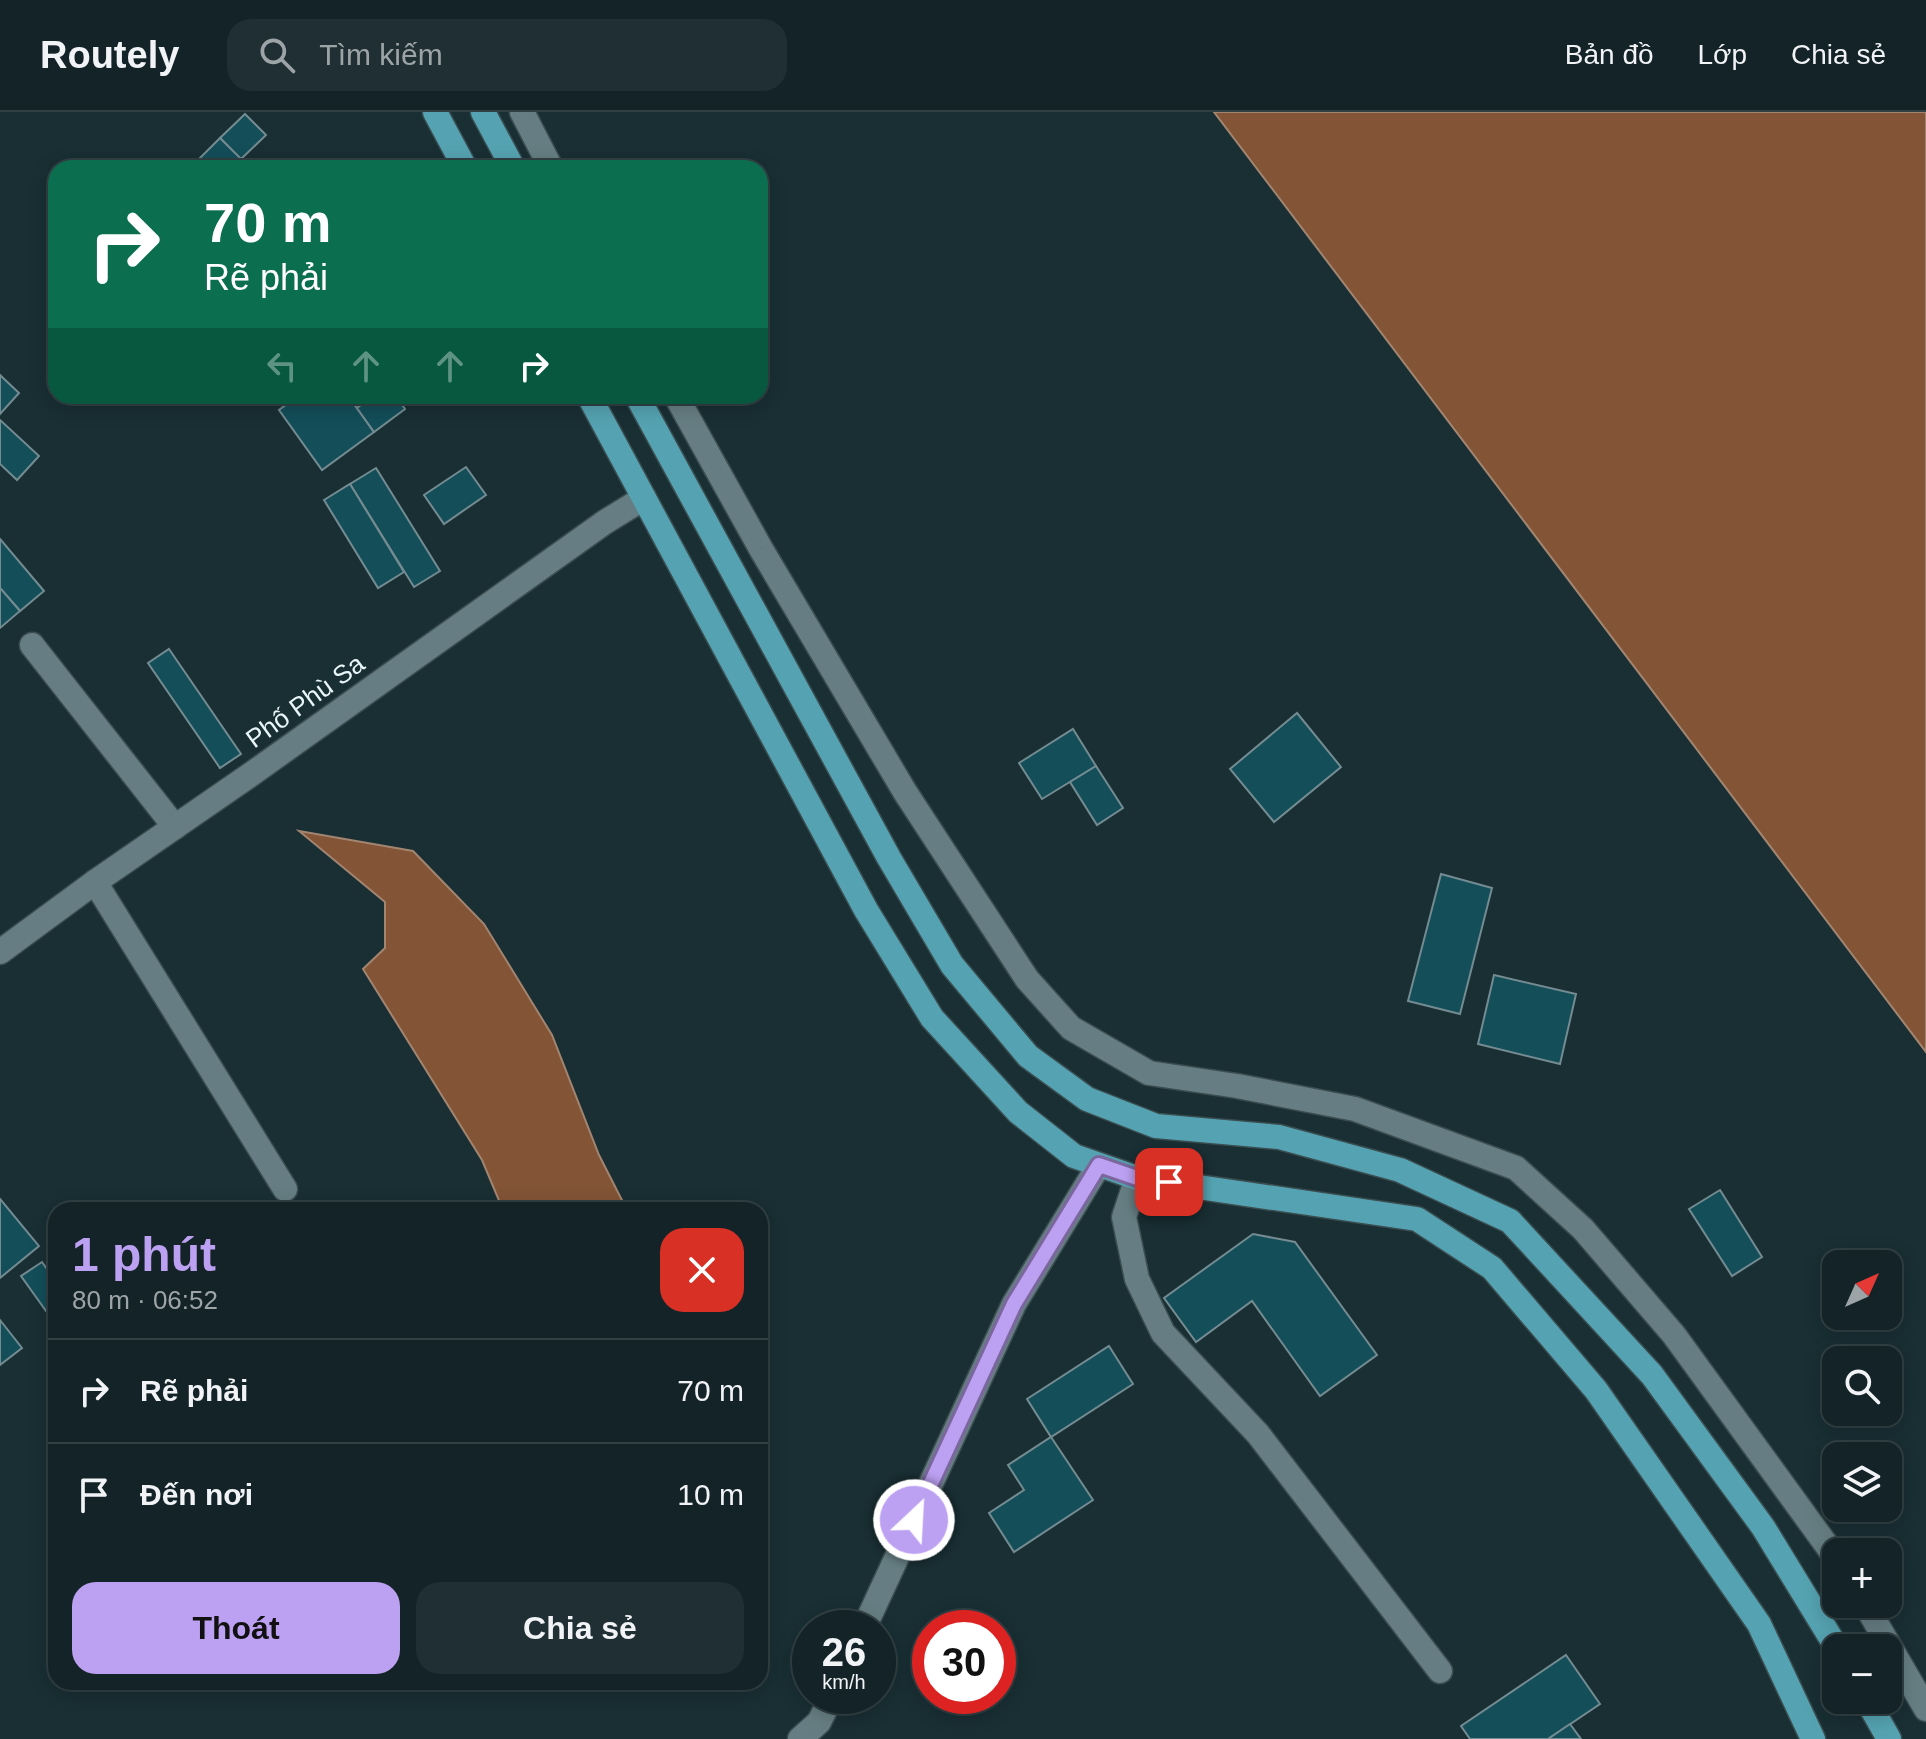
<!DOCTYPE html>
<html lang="vi">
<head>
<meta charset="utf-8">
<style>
  :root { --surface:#132327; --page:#202f33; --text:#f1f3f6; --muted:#9da4a7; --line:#324044; --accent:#bca0f2 }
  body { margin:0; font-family:Arial,sans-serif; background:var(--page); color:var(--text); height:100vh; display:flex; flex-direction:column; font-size:30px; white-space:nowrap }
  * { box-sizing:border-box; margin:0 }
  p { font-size:26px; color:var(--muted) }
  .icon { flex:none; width:44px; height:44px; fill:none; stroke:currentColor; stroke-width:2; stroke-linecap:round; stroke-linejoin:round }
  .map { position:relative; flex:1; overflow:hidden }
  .sheet { position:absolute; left:48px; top:1090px; width:720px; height:488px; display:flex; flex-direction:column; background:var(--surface); border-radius:24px; box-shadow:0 4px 20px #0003,0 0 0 2px var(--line) }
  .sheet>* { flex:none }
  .top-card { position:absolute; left:48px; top:48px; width:720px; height:244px; border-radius:24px; box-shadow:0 4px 20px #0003,0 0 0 2px var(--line); background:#0b6e4f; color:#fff; overflow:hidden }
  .needle { width:52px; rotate:45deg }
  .tools { position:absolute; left:1822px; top:1138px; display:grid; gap:16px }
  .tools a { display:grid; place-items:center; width:80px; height:80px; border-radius:16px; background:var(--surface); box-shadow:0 4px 20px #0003,0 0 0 2px var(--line); font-size:40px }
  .speed { position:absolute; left:792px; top:1498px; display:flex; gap:16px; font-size:40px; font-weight:700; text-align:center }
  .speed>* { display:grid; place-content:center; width:104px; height:104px; border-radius:50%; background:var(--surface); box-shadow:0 4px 20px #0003,0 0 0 2px var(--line); line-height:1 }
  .speed small { font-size:20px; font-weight:400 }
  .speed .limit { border:12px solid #d22; background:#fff; color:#111 }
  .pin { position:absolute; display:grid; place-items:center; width:68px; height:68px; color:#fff; margin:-34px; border-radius:16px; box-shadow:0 4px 12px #0006 }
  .me { position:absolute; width:88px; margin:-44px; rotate:25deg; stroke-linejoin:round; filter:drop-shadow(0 0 6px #0008) }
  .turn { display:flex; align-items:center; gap:28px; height:168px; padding:0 24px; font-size:36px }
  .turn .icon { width:104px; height:104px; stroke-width:2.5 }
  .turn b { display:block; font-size:56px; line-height:68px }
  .lanes { display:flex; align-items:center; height:76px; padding:0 24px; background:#0003; justify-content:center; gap:40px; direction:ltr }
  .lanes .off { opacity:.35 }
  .round { display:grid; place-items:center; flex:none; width:84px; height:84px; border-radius:24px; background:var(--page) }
  .headline { display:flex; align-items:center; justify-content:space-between; height:136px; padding:0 24px }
  h1 { font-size:48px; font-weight:800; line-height:60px; color:var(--accent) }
  .primary-button { display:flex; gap:16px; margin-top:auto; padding:16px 24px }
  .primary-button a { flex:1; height:92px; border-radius:24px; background:var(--accent); color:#111; font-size:32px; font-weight:800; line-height:92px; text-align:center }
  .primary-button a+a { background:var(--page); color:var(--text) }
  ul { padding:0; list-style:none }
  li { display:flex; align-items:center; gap:24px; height:104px; padding:0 24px; border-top:2px solid var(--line) }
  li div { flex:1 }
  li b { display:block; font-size:30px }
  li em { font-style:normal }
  header { display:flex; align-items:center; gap:48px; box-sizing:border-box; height:112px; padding:0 40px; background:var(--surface); border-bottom:2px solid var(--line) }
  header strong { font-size:38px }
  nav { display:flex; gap:44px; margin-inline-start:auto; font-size:28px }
  .search { width:560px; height:72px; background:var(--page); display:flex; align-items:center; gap:20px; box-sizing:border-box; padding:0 28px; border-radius:24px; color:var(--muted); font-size:30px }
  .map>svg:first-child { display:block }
</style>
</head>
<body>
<header>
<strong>Routely</strong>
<div class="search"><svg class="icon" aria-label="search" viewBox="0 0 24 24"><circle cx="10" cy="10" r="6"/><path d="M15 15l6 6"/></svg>Tìm kiếm</div>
<nav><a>Bản đồ</a><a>Lớp</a><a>Chia sẻ</a></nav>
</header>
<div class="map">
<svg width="1926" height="1627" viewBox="0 0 1926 1627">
  <rect width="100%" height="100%" fill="#192f34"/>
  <g fill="#835436" stroke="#a28570" stroke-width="2">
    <polygon points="1214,0 1926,0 1926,940"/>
    <polygon points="299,719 413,739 484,812 552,923 599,1043 627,1098 503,1098 482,1048 363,857 385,836 385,790"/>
  </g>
  <g fill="#134e59" stroke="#738b91" stroke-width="2">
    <polygon points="245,2 266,23 241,47 220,26"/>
    <polygon points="220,26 250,56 190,56"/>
    <polygon points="0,263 19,281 0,302"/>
    <polygon points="298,284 348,284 374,320 322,358 279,298"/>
    <polygon points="348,284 373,284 357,296"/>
    <polygon points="373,284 396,284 405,297 374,320 357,296"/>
    <polygon points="0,308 39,344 17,368 0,352"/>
    <polygon points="466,355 486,383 444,412 424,383"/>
    <polygon points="376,356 440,459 414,475 350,372"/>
    <polygon points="350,372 404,460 378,476 324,388"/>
    <polygon points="0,427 44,479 20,499 0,476"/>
    <polygon points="0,476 20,499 0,516"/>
    <polygon points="169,537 241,642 220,656 148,551"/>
    <polygon points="1297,601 1341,655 1274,710 1230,657"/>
    <polygon points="1073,617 1096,654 1042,687 1019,651"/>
    <polygon points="1096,654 1123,696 1097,713 1070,670"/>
    <polygon points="1441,762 1492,776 1460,902 1408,889"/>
    <polygon points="1494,863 1576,882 1560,952 1478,932"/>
    <polygon points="1720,1078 1762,1145 1732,1164 1689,1097"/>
    <polygon points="0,1087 39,1134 0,1166"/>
    <polygon points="1253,1122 1295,1130 1377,1243 1320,1284 1252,1189 1196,1230 1164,1186"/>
    <polygon points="42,1150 56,1170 56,1213 21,1164"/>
    <polygon points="0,1208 22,1236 0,1253"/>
    <polygon points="1109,1234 1133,1272 1051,1325 1027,1287"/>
    <polygon points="1051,1325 1093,1388 1014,1440 989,1401 1024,1378 1008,1353"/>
    <polygon points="1566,1543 1600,1592 1548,1627 1470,1627 1461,1614"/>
    <polygon points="1570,1612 1581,1627 1548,1627"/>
  </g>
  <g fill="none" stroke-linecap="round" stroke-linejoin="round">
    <g stroke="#3a4d50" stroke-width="27">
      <g id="minor">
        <polyline points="522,0 551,56"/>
        <polyline points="676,284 761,437 905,680 1027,867 1071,916 1149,961 1237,974 1355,997 1516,1056 1583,1117 1674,1223 1836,1446"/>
        <polyline points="32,533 175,715"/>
        <polyline points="95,770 285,1077"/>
        <polyline points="0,840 95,770 250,663 605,410 644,386"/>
        <polyline points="1137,1066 1124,1105 1137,1167 1163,1221 1258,1322 1440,1559"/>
        <polyline points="1865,1492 1926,1597"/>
        <polyline points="864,1516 1014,1192 1099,1053"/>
        <polyline points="800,1627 819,1610 832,1584"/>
      </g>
    </g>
    <g stroke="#3a4d50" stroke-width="27">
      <g id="major">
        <polyline points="435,0 465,56"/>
        <polyline points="483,0 513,56"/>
        <polyline points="589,284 866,798 932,906 1018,1000 1074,1044 1137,1066 1417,1107 1492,1156 1596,1278 1759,1512 1813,1627"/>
        <polyline points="637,284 889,746 952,853 1028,944 1087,987 1156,1014 1279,1025 1400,1058 1510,1109 1652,1263 1763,1415 1837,1536"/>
        <polyline points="1867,1588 1889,1627"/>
      </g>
    </g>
    <use href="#minor" stroke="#667e83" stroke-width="24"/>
    <use href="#major" stroke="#55a3b2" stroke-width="24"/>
  </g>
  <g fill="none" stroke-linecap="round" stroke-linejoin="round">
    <g stroke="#7a689d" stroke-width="20">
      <polyline id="route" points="914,1408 1014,1192 1099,1053 1137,1066 1169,1070"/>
    </g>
    <use href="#route" stroke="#bca0f2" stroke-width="14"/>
  </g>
  <g text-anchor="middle" stroke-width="8" stroke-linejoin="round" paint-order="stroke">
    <g font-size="26" fill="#e9f6f9" stroke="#192f34">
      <text transform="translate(305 589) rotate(-36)" y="9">Phố Phù Sa</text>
    </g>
  </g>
</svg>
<div class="tools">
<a><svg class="needle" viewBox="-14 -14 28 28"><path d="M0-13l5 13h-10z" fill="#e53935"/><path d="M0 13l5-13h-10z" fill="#9da4a7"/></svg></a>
<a><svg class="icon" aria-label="search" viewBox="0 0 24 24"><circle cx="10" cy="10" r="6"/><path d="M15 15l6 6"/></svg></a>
<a><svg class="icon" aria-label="layers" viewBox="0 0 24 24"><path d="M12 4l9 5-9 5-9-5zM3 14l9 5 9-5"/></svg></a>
<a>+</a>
<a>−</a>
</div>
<div class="speed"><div>26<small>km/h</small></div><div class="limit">30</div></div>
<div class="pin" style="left:1169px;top:1070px;background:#d93025"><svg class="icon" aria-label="arrive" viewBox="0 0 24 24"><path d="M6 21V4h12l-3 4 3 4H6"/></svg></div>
<svg class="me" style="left:914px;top:1408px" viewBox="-20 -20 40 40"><circle r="17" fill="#bca0f2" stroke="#fff" stroke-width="3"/><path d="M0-11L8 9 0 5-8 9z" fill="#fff"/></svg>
<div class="top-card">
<div class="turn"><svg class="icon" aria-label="right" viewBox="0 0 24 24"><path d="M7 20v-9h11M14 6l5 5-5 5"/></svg><div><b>70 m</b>Rẽ phải</div></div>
<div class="lanes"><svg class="icon off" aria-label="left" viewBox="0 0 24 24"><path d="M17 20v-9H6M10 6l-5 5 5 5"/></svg><svg class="icon off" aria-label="ahead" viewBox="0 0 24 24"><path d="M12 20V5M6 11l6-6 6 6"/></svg><svg class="icon off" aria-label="ahead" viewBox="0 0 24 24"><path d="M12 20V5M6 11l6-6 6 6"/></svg><svg class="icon" aria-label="right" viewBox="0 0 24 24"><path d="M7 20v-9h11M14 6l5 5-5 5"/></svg></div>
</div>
<section class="sheet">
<div class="headline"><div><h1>1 phút</h1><p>80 m · 06:52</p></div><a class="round" style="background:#d93025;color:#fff"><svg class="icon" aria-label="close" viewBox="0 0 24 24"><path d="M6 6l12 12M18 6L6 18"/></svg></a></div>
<ul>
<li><svg class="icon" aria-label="right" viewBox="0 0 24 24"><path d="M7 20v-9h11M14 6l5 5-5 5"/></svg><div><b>Rẽ phải</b></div><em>70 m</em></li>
<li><svg class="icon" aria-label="arrive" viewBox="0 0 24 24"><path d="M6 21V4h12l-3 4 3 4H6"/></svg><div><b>Đến nơi</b></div><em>10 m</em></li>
</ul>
<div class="primary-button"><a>Thoát</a><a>Chia sẻ</a></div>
</section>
</div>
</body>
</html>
